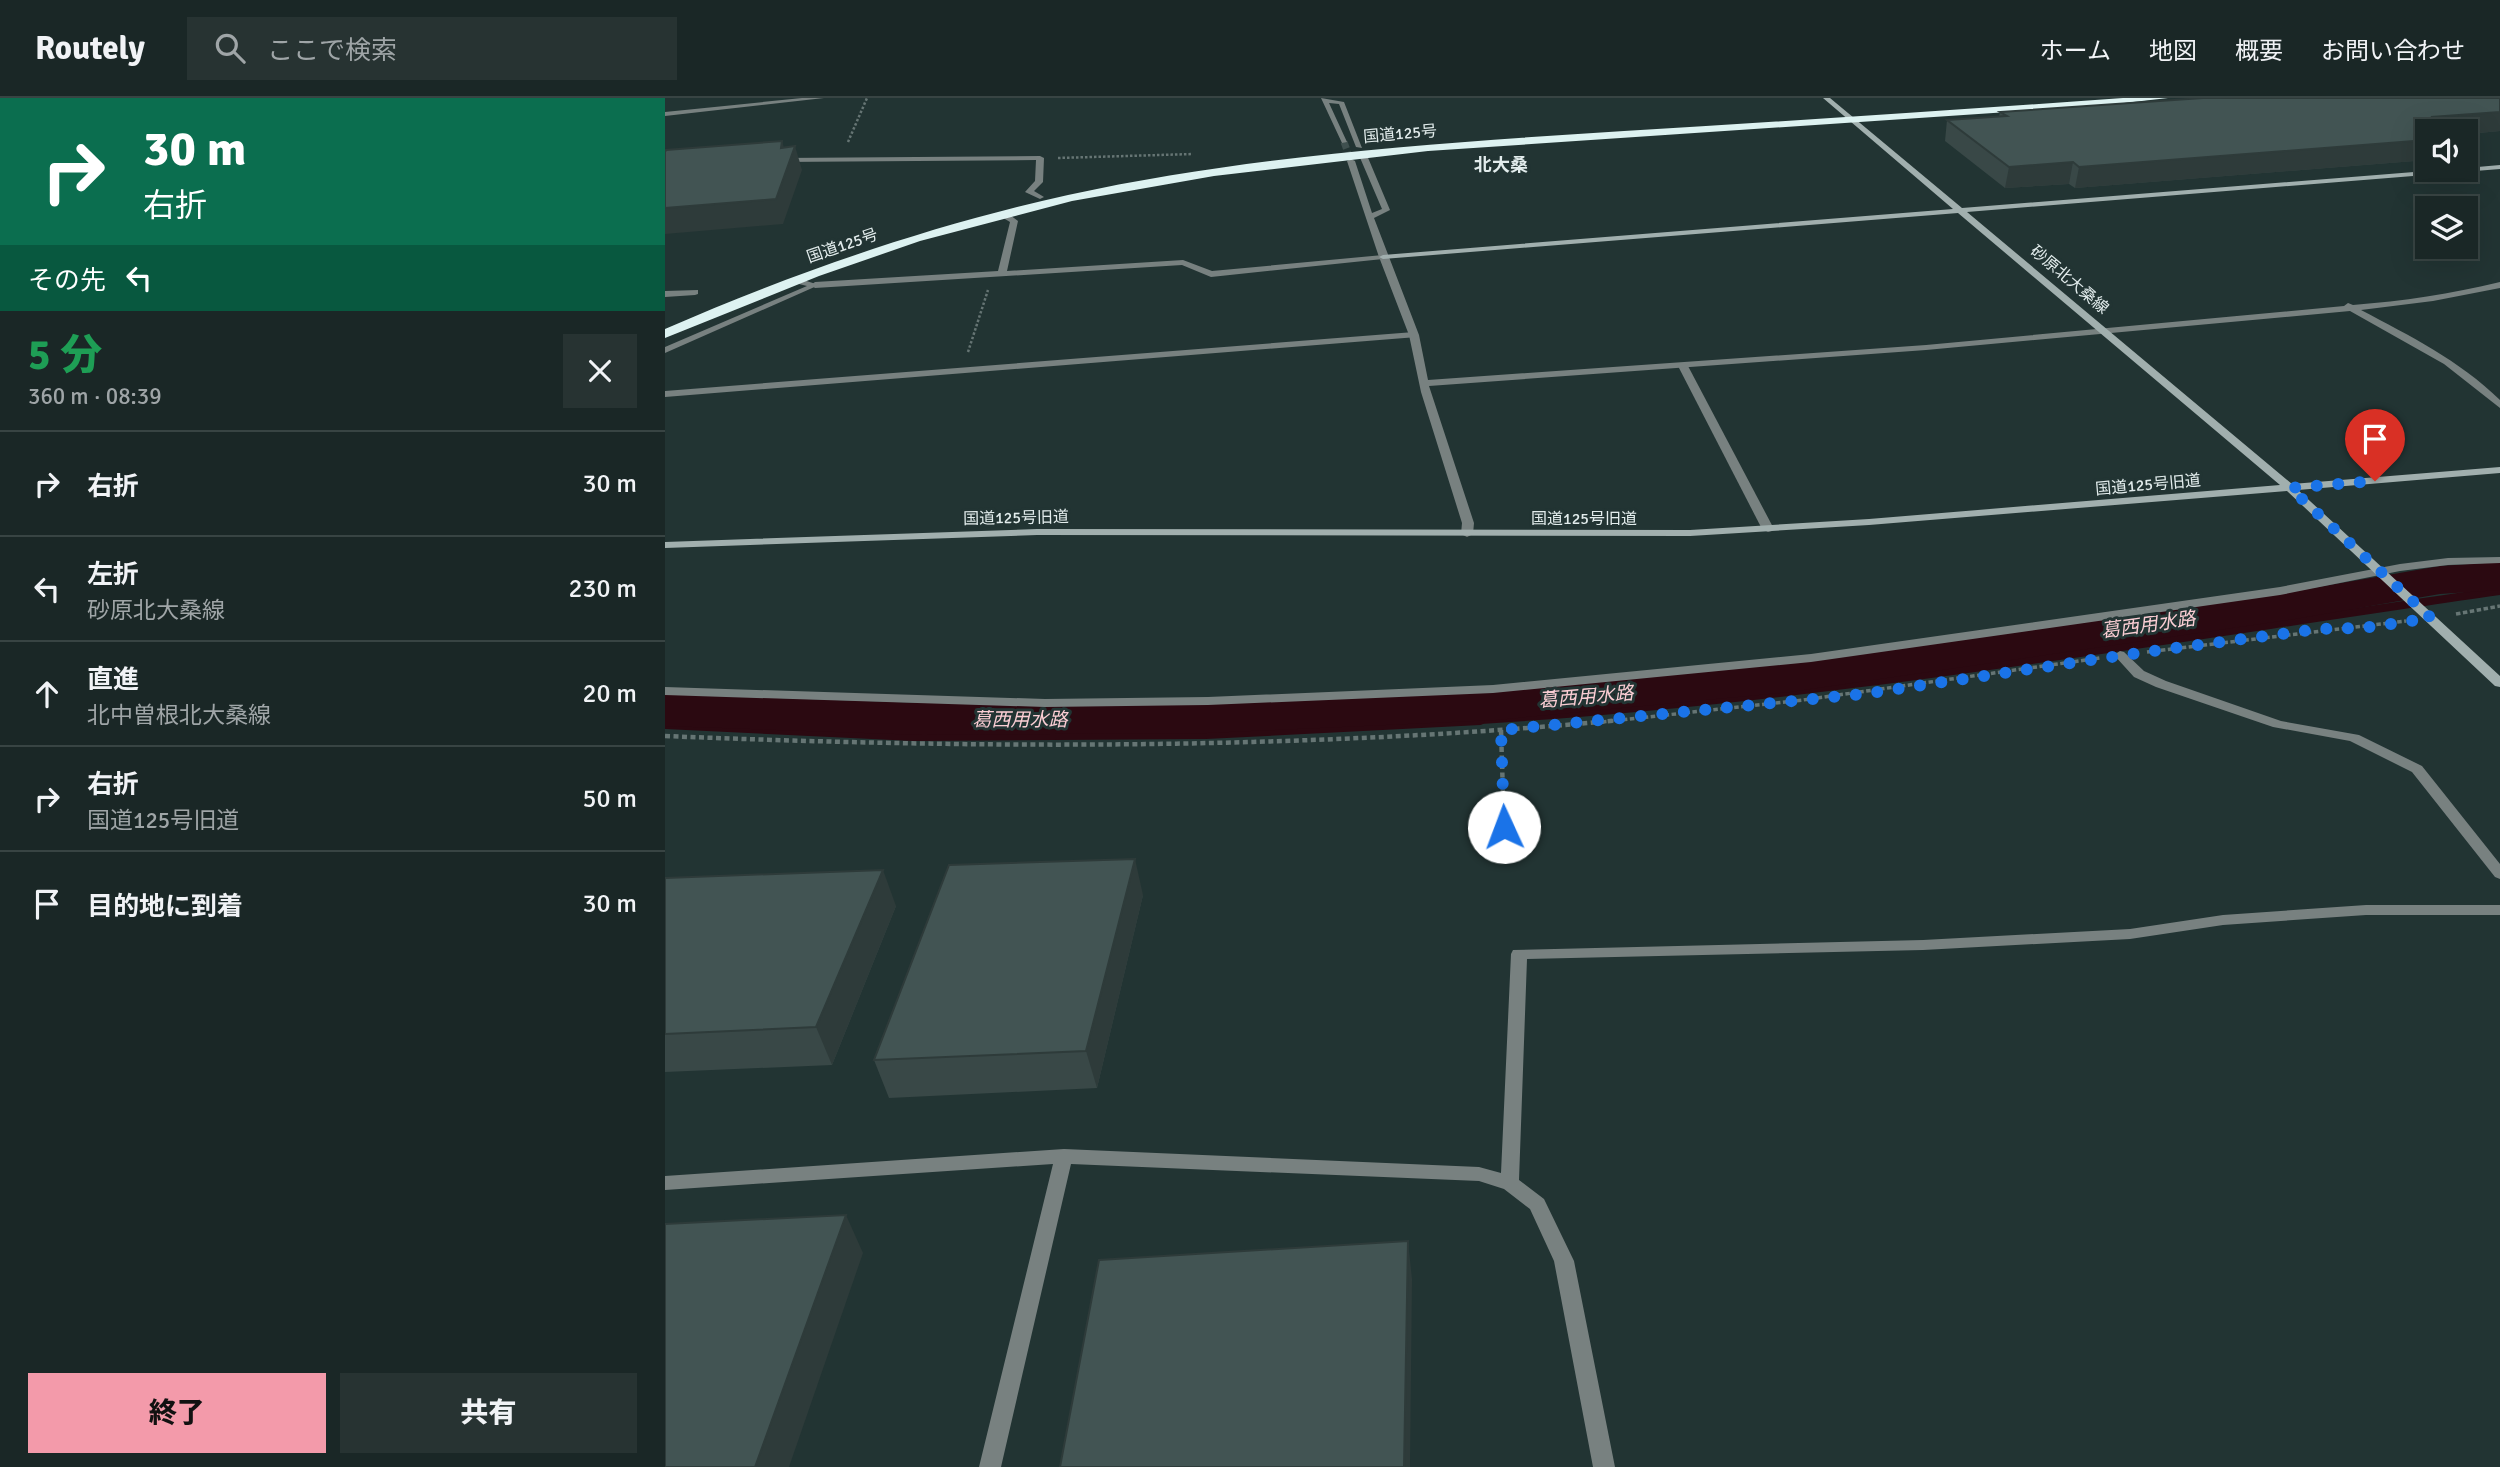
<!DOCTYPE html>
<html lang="ja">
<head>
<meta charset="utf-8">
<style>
  :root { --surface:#1a2726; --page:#273332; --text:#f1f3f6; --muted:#9fa5a7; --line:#384443; --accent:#f39aaa }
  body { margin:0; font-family:Signika,"Noto Sans JP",sans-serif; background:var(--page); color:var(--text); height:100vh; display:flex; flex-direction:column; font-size:26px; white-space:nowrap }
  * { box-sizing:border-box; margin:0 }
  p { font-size:23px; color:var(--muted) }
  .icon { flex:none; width:38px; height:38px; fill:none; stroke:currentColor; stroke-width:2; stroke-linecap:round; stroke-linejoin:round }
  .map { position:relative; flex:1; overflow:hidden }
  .panel { display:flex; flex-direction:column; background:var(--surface); width:665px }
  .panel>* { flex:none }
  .guide { background:#0b6e4f; color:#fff; overflow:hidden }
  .tools { position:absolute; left:1750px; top:21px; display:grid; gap:14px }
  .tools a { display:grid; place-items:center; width:63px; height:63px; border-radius:0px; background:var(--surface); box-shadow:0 7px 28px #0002,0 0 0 2px var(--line); font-size:35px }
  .pin { position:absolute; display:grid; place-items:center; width:60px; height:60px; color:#fff; margin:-72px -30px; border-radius:50% 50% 50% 0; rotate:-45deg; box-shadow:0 0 7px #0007 }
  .pin .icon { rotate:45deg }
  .me { position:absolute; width:77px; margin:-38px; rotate:358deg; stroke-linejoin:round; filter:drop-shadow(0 0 5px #0008) }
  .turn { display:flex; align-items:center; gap:24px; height:147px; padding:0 28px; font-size:32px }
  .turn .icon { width:91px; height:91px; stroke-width:2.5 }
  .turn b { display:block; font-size:49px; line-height:60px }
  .then { display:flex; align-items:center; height:66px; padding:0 28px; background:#0003; gap:14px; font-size:26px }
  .round { display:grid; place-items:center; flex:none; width:74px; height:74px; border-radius:0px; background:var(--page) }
  .headline { display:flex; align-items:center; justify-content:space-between; height:119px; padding:0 28px }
  h1 { font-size:42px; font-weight:800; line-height:52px; color:#1e9e55 }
  .button { display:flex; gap:14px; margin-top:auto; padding:14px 28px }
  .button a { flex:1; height:80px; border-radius:0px; background:var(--accent); color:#111; font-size:28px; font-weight:800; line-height:80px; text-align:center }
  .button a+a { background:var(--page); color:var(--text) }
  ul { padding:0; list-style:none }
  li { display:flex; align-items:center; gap:21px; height:105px; padding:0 28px; border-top:2px solid var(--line) }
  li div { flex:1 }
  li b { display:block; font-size:26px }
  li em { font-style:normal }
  header { display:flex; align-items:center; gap:42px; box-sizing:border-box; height:98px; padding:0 35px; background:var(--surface); border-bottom:2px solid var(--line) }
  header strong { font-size:33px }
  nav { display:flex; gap:38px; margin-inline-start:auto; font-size:24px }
  .search { width:490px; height:63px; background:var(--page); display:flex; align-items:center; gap:18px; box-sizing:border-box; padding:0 24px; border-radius:0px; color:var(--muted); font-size:26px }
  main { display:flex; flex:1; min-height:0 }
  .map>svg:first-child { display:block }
</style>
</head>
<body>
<header>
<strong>Routely</strong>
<div class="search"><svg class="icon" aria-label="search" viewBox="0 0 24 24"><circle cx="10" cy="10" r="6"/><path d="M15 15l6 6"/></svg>ここで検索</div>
<nav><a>ホーム</a><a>地図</a><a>概要</a><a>お問い合わせ</a></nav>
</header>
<main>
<section class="panel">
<div class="guide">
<div class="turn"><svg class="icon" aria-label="right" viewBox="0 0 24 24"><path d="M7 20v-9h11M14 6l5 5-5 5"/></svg><div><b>30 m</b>右折</div></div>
<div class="then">その先<svg class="icon" aria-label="left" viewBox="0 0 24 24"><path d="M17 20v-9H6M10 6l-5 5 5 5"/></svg></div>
</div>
<div class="headline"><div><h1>5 分</h1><p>360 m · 08:39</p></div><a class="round"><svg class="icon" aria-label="close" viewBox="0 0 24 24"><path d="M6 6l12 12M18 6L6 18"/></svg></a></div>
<ul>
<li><svg class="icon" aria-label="right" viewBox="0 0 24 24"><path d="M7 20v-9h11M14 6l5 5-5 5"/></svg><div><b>右折</b></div><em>30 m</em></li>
<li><svg class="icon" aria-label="left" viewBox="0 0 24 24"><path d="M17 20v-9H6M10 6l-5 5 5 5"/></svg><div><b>左折</b><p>砂原北大桑線</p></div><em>230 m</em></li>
<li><svg class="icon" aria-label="ahead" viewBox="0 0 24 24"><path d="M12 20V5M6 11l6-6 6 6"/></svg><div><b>直進</b><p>北中曽根北大桑線</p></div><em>20 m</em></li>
<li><svg class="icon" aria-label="right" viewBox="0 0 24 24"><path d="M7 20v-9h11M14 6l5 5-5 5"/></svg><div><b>右折</b><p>国道125号旧道</p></div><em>50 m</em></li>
<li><svg class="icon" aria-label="arrive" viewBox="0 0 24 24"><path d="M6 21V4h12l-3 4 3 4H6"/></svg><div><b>目的地に到着</b></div><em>30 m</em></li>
</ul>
<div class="button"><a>終了</a><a>共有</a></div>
</section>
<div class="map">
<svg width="1835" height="1369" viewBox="0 0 1835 1369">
  <rect width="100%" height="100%" fill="#223433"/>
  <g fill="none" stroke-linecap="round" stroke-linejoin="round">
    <path stroke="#2b0911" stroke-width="8" d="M781,624c354,-19 704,-81 1054,-131"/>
    <polyline stroke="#2b0911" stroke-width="10" points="0,626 249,638 541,636 815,622"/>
    <polygon fill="#2b0911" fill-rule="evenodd" points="1835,464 1835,492 1775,496 1630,521 1125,594 831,622 543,635 258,637 0,628 0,596 258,605 543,603 831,590 1125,564 1630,493 1775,468"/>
    <polyline stroke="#3f504f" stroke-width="7" stroke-dasharray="7 3.5" stroke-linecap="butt" points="679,44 686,63"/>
    <g stroke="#667574" stroke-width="2.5" stroke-dasharray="2.5 2" stroke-linecap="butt">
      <polyline points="183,44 202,0"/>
      <polyline points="393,60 528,56"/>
      <polyline points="303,254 323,192"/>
    </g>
    <g stroke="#667574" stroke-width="3.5" stroke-dasharray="4.5 2.5" stroke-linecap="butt">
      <polyline points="1791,516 1835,508"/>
      <polyline points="1482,554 1741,523"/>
      <polyline points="937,624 1138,602 1435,560"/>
    </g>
    <g stroke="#667574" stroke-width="4.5" stroke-dasharray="5 3.5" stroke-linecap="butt">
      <polyline points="836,632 839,729"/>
      <path d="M0,638c319,13 637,14 956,-16"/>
    </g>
    <g fill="#788180" fill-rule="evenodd">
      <polygon points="335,114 341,114 353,123 342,173 518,162 547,173 718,157 722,159 718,161 546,179 517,167 150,190 146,187 150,184 333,173 345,124 335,118"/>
      <polygon points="33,192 33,196 30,197 0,199 0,193"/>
      <polygon points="749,234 752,235 752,239 0,299 0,293"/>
      <polygon points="1015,266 1023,268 1109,431 1107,433 1103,434 1097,431 1013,268"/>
      <polygon points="1835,459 1835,465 1783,467 1735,473 1615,497 1146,564 828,595 543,607 380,609 0,597 0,589 380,601 543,599 828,587 1146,556 1615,489 1735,466 1783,460"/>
    </g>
    <g fill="#788180" fill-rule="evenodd">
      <polygon points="137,0 159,0 0,18 0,14"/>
      <polygon points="656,0 679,4 697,50 691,49 674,6 664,5 682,44 677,45"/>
      <path d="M697,53l4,2 24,57 -16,8 45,117 9,45 498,-35 418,-39 4,-3 5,2c50,-4 98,-11 147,-23v6l-67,13 -72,9c49,26 98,50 139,90v8l-56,-44 -94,-53 -424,39 -497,36 45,137 -1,11 -6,3 -6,-3 1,-11 -41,-131 -12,-57 -30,-78 -32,-96 4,-2 4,2 17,52 10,-4 -24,-56z"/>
      <polygon points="375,58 379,60 378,84 369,93 379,99 375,101 360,94 370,83 371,62 116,64 112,62 116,60"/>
      <polygon points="129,179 154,187 0,255 0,249 142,188 126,184 125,182"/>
      <polygon points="1455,553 1459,554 1479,573 1501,583 1616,623 1694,637 1757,668 1835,766 1835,781 1830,779 1747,674 1685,643 1608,629 1491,589 1469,579 1449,557"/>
      <polygon points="1701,807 1835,807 1835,817 1701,817 1558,827 1465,841 1258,852 862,861 854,1082 879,1101 909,1163 950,1369 928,1369 889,1163 865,1111 839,1091 814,1083 406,1066 336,1369 314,1369 388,1066 0,1092 0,1078 399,1051 814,1069 836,1075 846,856 848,852 1258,842 1465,831 1558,817"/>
    </g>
    <polygon fill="#a1afae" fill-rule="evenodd" points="1158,0 1165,0 1297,110 1774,72 1801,72 1801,70 1835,67 1835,71 1302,114 1627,386 1835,369 1835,375 1633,392 1835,578 1835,589 1830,588 1622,393 1204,427 1025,438 372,437 0,450 0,444 372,431 1025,432 1204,421 1615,387 1293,115 718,161 714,159 718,157 1288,111"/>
    <path fill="#ddf2f1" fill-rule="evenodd" d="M1458,0h45l-70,8 -670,45 -214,25 -142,25 -152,40 -101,35 -154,62v-9c131,-57 264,-103 403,-134 183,-40 370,-52 556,-64 166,-10 333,-21 499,-33z"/>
  </g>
  <g fill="#394847">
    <polygon points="1538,0 1835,0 1835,33 1803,36 1808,39 1802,59 1801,33 1762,33 1762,62 1410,90 1404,86 1340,90 1280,43 1282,22 1334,19 1335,14"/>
    <polygon points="0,780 231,808 167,967 0,974"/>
    <polygon points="478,797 432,990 224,1000 209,962"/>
  </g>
  <g fill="#2e3b3a">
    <polygon points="1835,14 1835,33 1801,36 1801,33 1762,33 1766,19"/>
    <polygon points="1801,39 1808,39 1801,59"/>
    <polygon points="1762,42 1762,62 1410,90 1414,69"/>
    <polygon points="117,43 124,66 130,48 137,72 118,126 0,136 0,110 116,50"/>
    <polygon points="1408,64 1404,86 1340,90 1344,69"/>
    <polygon points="470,761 478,797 432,990 421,953"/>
    <polygon points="218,772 231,808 167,967 151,929"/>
    <polygon points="181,1117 198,1155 124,1369 90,1369"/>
    <polygon points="743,1143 747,1181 745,1369 739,1369"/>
  </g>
  <g fill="#425453" stroke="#2e3b3a" stroke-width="2">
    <polygon points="1538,0 1835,0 1835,14 1766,19 1797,33 1762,33 1762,42 1414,69 1408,64 1344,69 1282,22 1342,18 1335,14"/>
    <polygon points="1801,35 1808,39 1801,39"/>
    <polygon points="117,43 116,50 130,48 111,101 0,110 0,54 1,52"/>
    <polygon points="470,761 421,953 209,962 284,767"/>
    <polygon points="218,772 151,929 0,936 0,780"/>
    <polygon points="181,1117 90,1369 0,1369 0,1126"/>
    <polygon points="743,1143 739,1369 395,1369 434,1162"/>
  </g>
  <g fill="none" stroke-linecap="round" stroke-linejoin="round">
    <polyline stroke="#1a73e8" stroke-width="12" stroke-dasharray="0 21.6" points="839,729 836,632 1198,596 1480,554 1654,531 1698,530 1766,520 1625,390 1710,383"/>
  </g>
  <g text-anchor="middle" stroke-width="6" stroke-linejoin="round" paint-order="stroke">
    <g font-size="16" fill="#e2ecec" stroke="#223433">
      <text transform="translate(735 35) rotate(-5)" y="6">国道125号</text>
      <text transform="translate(177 147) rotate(-19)" y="6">国道125号</text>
      <text transform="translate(1405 181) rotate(40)" y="6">砂原北大桑線</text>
      <text transform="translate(1483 386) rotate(-5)" y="6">国道125号旧道</text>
      <text transform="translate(351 419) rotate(-1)" y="6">国道125号旧道</text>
      <text x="919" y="426">国道125号旧道</text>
    </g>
    <g font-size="18" font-weight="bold" fill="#e2ecec" stroke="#223433">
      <text x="836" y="73">北大桑</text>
    </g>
    <g font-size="19" font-style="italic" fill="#fbced4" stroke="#223433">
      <text transform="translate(1483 526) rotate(-8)" y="7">葛西用水路</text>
      <text transform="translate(921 598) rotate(-5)" y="7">葛西用水路</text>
      <text x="355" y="628">葛西用水路</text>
    </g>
  </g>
</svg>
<div class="tools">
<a><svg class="icon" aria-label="sound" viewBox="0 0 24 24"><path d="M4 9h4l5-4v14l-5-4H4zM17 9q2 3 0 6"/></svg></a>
<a><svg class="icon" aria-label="layers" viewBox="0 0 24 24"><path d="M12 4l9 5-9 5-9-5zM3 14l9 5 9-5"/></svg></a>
</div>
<div class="pin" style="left:1710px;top:383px;background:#d93025"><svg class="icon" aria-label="arrive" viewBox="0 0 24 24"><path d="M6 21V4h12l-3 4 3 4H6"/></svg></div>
<svg class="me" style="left:839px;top:729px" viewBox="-20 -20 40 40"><circle r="19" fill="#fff"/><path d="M0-13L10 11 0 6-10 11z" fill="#1a73e8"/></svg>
</div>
</main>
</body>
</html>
